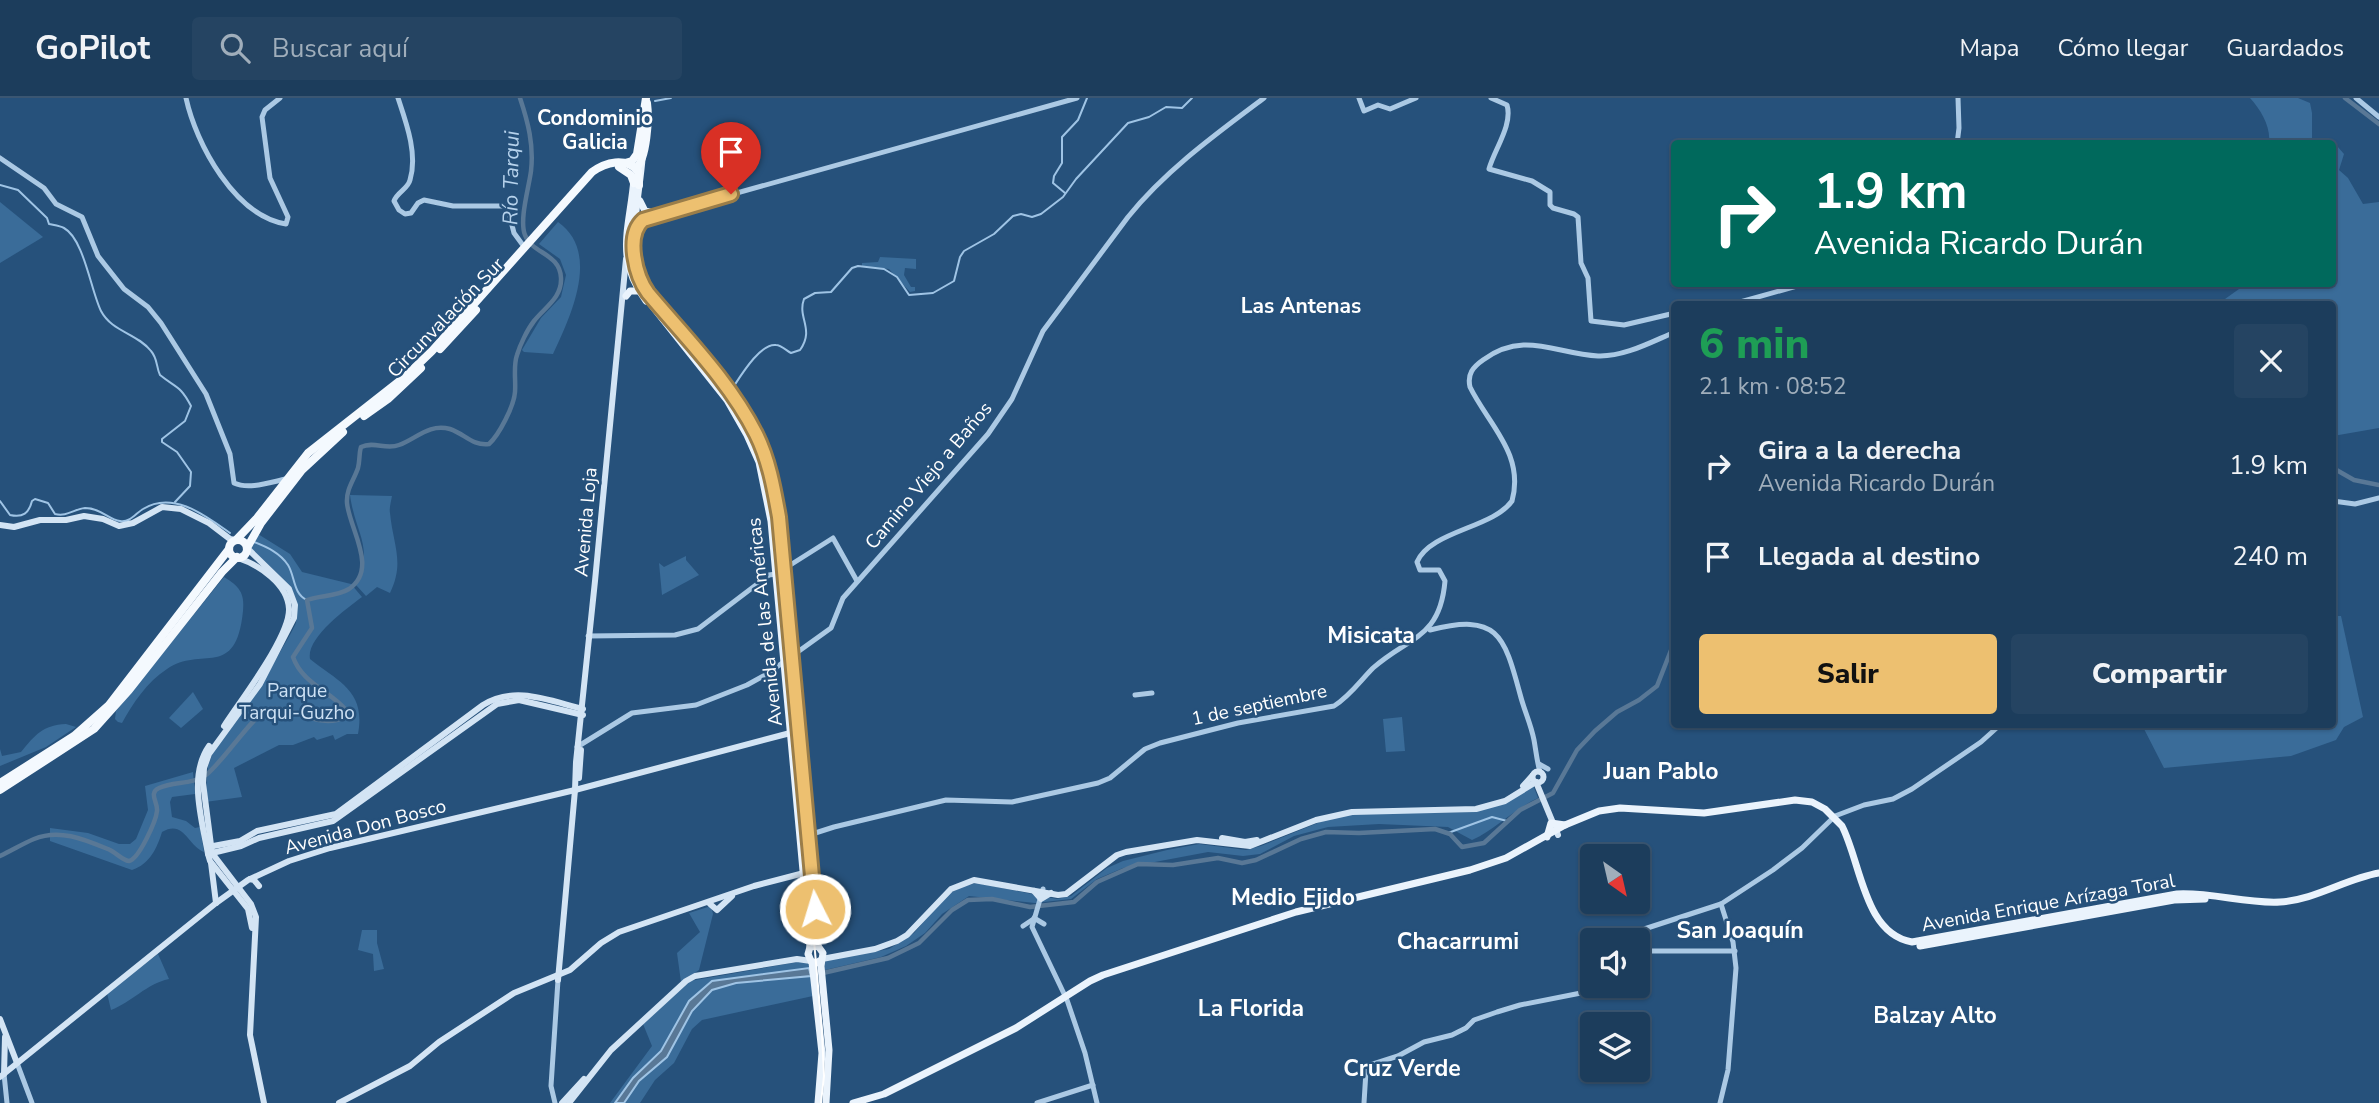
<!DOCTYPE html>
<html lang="es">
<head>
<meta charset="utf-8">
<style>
  :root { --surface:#1c3d5c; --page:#254462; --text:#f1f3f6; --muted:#a0aebb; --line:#3a5672; --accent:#edc070 }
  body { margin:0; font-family:"Nunito Sans",sans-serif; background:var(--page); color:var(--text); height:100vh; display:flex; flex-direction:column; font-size:26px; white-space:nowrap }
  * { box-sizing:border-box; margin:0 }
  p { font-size:23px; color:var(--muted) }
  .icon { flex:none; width:38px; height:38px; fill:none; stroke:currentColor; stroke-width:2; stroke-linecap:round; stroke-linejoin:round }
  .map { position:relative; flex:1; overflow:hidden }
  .side { position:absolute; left:1671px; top:203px; width:665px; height:427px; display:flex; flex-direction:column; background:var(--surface); border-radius:7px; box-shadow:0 2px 5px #0004,0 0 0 2px var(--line) }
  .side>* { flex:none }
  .banner { position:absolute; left:1671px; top:42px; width:665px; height:147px; border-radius:7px; box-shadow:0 2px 5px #0004,0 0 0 2px var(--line); background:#00695c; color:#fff; overflow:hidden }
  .needle { width:46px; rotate:146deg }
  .controls { position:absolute; left:1580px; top:746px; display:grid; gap:14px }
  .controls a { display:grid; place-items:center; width:70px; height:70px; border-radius:7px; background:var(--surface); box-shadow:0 2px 5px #0004,0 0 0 2px var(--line); font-size:35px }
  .pin { position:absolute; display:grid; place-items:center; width:60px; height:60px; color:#fff; margin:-72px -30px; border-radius:50% 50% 50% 0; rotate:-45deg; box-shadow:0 0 7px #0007 }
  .pin .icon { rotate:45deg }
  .me { position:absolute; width:77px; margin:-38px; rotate:355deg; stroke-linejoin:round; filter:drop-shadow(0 0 5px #0008) }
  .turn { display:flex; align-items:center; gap:24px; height:147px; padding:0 28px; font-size:32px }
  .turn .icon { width:91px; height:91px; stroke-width:2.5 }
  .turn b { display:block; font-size:49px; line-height:60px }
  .round { display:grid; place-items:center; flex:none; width:74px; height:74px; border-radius:7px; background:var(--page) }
  .overview { display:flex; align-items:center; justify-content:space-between; height:119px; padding:0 28px }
  h1 { font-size:42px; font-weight:800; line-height:52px; color:#1e9e55 }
  .button { display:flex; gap:14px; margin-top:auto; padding:14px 28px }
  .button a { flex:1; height:80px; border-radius:7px; background:var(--accent); color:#111; font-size:28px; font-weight:800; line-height:80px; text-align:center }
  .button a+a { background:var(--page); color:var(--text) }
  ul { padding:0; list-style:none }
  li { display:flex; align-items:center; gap:21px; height:91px; padding:0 28px }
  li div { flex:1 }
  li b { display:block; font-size:26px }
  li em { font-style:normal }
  header { display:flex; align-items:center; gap:42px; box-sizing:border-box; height:98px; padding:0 35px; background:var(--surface); border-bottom:2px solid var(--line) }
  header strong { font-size:33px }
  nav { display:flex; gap:38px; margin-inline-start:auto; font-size:24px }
  .search { width:490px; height:63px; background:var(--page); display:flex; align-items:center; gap:18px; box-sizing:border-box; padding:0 24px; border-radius:7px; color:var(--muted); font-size:26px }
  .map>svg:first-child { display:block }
</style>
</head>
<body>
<header>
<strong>GoPilot</strong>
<div class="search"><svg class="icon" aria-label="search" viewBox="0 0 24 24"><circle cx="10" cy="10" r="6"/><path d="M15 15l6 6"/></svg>Buscar aquí</div>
<nav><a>Mapa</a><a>Cómo llegar</a><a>Guardados</a></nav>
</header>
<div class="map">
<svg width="2379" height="1005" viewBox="0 0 2379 1005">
  <rect width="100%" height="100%" fill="#26517b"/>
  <g fill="#3a6c99">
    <path d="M2250,0h48l12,5 2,10v30h-43c2,-16 -8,-33 -19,-45z"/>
    <polygon points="2337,48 2344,56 2339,72 2348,80 2363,106 2379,104 2379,330 2333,338 2333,206 2218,206 2239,191 2250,188 2272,190 2292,186 2333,186 2333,50"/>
    <polygon points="0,104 43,139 0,165"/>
    <path d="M558,124c43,30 13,94 -5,132l-29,-2 -2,-2 19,-32 20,-21 5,-22 -6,-16 -21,-15z"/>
    <polygon points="880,159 916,161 916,171 905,170 904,177 911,189 915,189 915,193 910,194 889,171 862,168 862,165 878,164"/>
    <path d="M350,397l42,1c-1,6 -3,12 -2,17 3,32 15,49 0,80l-13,-6 -11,9 -10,-11c19,-37 -1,-52 -6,-90z"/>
    <path d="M258,436l32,20 12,18 49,12 11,13c-16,12 -56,41 -52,62 29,23 56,32 48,75h-11l-12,6 -2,-5 -16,5 -3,-3 -21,8h-14l-45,23 8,29 -37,5 3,-36 6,-16 47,-65 30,-52 5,-10 1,-18 -45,-55v-7z"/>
    <polygon points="686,458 686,462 699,477 662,497 659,465 664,469"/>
    <path d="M224,479c15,9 21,16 19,34 -7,70 -42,34 -76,58 -20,13 -34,34 -45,54l-4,-1 -3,-3 1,-8z"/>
    <polygon points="2333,518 2341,518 2363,619 2344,629 2336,642 2291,658 2164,670 2142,627 2333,626"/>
    <polygon points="193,594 203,611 181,630 169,620"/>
    <polygon points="1402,619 1405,653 1386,654 1383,621"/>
    <path d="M66,626l10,3 -30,20 -46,19v-17l2,7 19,-4c14,-17 22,-27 45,-28z"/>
    <path d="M193,674l2,22 -23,3 -2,5 2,15 14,4 9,7 5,-1 4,25c-16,-6 -20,-33 -42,-20 -5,16 -12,32 -30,38l-82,-29v-13l38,5 31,11h11l6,-5 12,-29 -3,-24z"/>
    <path d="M1533,687l5,13c-24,11 -42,31 -66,42l-24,-13 -69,-3 -51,3 -34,9 -34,18 -17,2 -35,-4 -85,16 -26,11 -26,20 -36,4 -66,-7 -27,18 -17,19 -19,13 -25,11 -56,13 -1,-6 3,-4 62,-11 25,-16 34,-39 16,-8 13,-3 80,16 14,-3 36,-28 16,-7 44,-11 32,-6 47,6 15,-4 79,-32 133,-2 18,-5z"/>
    <polygon points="711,808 713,816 699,872 681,884 677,855 700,834 689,815"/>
    <polygon points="362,832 377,832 377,845 384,871 374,873 373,856 358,852"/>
    <path d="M158,856l11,25c-23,5 -37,23 -58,31l-4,-17z"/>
    <polygon points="803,863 810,865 809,870 712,883 689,903 661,953 633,980 615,1005 610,1005 652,948 643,926 690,883"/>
    <polygon points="811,878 813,898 702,922 692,931 674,965 655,982 640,1005 624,1005 639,983 667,959 692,913 712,892 736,885"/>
  </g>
  <polygon fill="#597896" stroke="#9fc4e5" stroke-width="2" points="809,870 811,878 736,885 712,892 692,913 667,959 639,983 624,1005 615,1005 633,980 661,953 689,903 712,883"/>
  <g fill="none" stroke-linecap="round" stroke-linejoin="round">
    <g stroke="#9fc4e5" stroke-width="2">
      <polyline points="655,3 671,0"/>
      <path d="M0,87l18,5 29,28 2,6c4,1 11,2 15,4 20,11 27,63 37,83 11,21 36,22 50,40 7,8 5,16 9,24 16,13 20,10 31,31l-6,15 -23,18v3l15,10 14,20 -1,14 -15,16"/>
      <polyline points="1065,95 1053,85 1054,78 1062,65 1062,39 1078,22 1087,0"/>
      <path d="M732,291c8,-12 28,-46 44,-44 5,0 11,6 15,8l9,-3c15,-21 -3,-32 4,-51l11,-6 16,-1 21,-24 6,-2 26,3 13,8 12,18 24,-2 21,-12 6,-24 4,-6 30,-17 19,-18 8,-2 11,3 9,-3 22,-17 13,-18 52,-56 21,-6 17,-10 16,1 10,-10"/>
      <path d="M0,403l10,14c13,3 19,-2 22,-14l3,-2 13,4 7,11c12,3 19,-5 30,-6 16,0 24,12 35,13 10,2 16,-8 23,-12 30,-19 63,7 87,24"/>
      <path d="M254,444c13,5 26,11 34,23 7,11 5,29 19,35"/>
      <polyline points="1448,735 1492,719 1507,723"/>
    </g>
    <g stroke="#597896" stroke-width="4.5">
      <polyline points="2345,0 2379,26"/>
      <polyline points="2333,370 2354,382 2379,387"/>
      <path d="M0,758c11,-5 22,-12 34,-17 26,-11 52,1 76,11 6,3 14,11 19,11 10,-2 27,-40 28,-50 1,-9 -9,-18 2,-23 15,-7 33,-3 47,-13 16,-12 49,-62 61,-65 26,-7 50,21 78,7l1,-7c-16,-19 -44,-27 -53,-53l19,-29 -5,-28c13,-5 29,-3 42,-11 30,-20 0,-61 -2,-86 -1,-14 7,-23 11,-35 2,-8 1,-15 3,-21 13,-6 25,3 38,-2 17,-6 30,-22 51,-16 15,5 22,17 39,15 10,-9 25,-38 26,-52 1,-12 -2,-26 2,-37 3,-10 10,-25 17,-34 11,-14 28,-23 27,-43 -1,-25 -29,-24 -36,-43 -6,-15 4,-48 6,-64 3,-26 -3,-49 -11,-73"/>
      <polyline points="812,873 823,875 888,860 919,845 952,812 968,802 992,801 1030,809 1074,804 1097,784 1138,766 1173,767 1218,760 1242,765 1256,762 1301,741 1326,734 1359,735 1435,731 1450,736 1462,749 1484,745 1520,712 1553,695 1577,652 1595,633 1617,614 1639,602 1657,588 1675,542"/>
    </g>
    <polyline stroke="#476b8f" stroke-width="7" stroke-dasharray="7 3.5" stroke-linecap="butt" points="631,139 632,169"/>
    <g stroke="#abc9e4" stroke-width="5">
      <path d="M186,0c10,46 49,118 100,126l2,-7 -18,-39 -8,-61 3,-7 15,-12"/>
      <path d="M398,0c8,24 20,56 12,82 -2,9 -13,12 -16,21l5,9 6,4 6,-1 7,-10 6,-3 29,6h54l7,27 11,15"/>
      <polyline points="1359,0 1364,13 1378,7 1390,11 1416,0"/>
      <path d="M1491,0l16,7c6,20 -13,45 -18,64l43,12 18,11v13l3,3 21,6 4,3 3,46 7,15 3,43 33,4 51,-12"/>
      <polyline points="2356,0 2379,19"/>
      <polyline points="1957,46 1959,30 1958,0"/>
      <path d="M0,60l44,30 12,16 26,13 16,39 26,33 24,18 13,16 45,71 24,60 4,29c15,7 37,-1 52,-4"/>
      <polyline points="636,116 643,120 651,119 1077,0"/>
      <polyline points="1733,206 1804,186"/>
      <polyline points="2333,403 2355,406 2379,400"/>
      <path d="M1430,532c67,-17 74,4 90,64 4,16 11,30 14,46 2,11 3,22 6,32"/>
      <polyline points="588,538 675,537 698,531 769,477 776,476 833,440 857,483"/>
      <polyline points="1135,597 1152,595"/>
      <path d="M577,649l55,-34 64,-8 51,-20 20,-11 64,-46 12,-30 145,-164 24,-35 31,-68 85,-114c38,-47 88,-83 136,-119"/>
      <polyline points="1539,666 1548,671"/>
      <path d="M801,746l8,-9 25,-8 112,-27 66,2 86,-19 12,-5 35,-29 15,-6 78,-20 96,-17c16,-10 26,-25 39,-38 36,-32 67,-29 72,-87l-6,-11h-19l-3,-8c13,-31 76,-34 95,-61 13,-47 -24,-77 -42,-114 -3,-13 3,-20 13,-27 41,-30 73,-6 115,-4 26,1 53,-14 77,-24"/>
      <polyline points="1043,791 1032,829 1067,902 1085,955 1097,1005"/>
      <polyline points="1034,820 1044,826"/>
      <polyline points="1023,828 1032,822"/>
      <polyline points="1637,842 1635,834 1721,806 1773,772 1802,750 1835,718 1864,707 1893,701 1912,691 1981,644 2001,626"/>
      <polyline points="1638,853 1735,853"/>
      <polyline points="17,965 32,1005"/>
      <polyline points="4,976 7,1005"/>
      <polyline points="555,1005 551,988 558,882"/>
      <polyline points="1037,1005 1093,987"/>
      <polyline points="1364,1005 1366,973 1370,967 1398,958 1424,944 1452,937 1466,930 1474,922 1497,914 1520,907 1586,894 1592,851"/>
      <polyline points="1720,1005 1728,972 1736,870 1733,844 1721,806"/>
    </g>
    <g stroke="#d3e4f4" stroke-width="6">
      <polyline points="0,427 14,429 40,422 66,422 84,418 103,421 119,428 133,425 162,409 181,411 209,425 230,441 235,442"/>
      <polyline points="247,450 289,491 295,507 294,520 260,586 209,656 204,670 203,685 212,755 251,806 256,819 250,937 264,1005"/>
      <path d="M224,628c16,-25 66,-89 65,-117 -1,-25 -30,-44 -51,-51"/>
      <path d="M209,648c-21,30 -7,74 -1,108l2,7 38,48 4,19"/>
      <circle cx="1538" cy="679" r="5.5"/>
      <polyline points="579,680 581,652"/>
      <polyline points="1536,684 1558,737"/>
      <polyline points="1523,688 1532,678"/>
      <polyline points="1222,740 1245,744 1257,742"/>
      <path d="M208,749l32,-6 17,-10 79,-17 147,-109c32,-20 67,-4 100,4"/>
      <polyline points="208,756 241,748 259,740 333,723 497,606 519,602 583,617"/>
      <polyline points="211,765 216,805"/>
      <polyline points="250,781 254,782 259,788"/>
      <polyline points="1034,793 1041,801 1051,795"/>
      <polyline points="710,806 717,812 732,798"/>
      <polyline points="822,861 875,851 897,843 907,837 951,791 974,782 1058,797 1066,796 1117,757 1126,754 1197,742 1250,748 1316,722 1352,714 1476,711 1505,703 1536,684"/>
      <polyline points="558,882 575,692 576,664 595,483 626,161"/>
      <polyline points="0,921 17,965"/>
      <polyline points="4,976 5,939"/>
      <polyline points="0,979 216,805 248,782 289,763 330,750 575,692 794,634"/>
      <polyline points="339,1005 410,968 439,944 514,895 570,872 601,845 619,834 754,788 804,775"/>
      <polyline points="562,1005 584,981"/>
      <polyline points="569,1005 611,952 686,883 695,878 797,861 811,863"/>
    </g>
    <g stroke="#eaf3fc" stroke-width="7">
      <path d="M642,61c-3,40 -19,101 6,134 38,44 82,89 108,141 13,26 18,55 23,83l39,429"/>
      <path d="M634,81c-4,49 -20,79 12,122"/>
      <polyline points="640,103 645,113 654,115"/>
      <polyline points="626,198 630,193 638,193"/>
      <polyline points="646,200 727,302 747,337 759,364 771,423 810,849"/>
      <polyline points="1547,739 1551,725 1565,727"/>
      <polyline points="1920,848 2174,802 2205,801"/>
      <polyline points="821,862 816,865 811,863 808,856 810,849 818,848 823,855 821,868 829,952 826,1005"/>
      <polyline points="812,864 822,955 818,1005"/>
      <path d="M853,1005l31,-9 132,-66 74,-47 13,-6 193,-63 174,-42 36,-12 59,-33 34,-14 21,-3 84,5 91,-13 17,2 13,7 17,17c19,37 22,108 70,116l265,-48c35,-2 69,10 103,8 35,-2 65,-23 99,-29"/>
    </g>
    <g stroke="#f4f9fe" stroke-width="8">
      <polyline points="625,65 632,63 637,56 646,0"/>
      <polyline points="619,69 631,77 634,85"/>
      <path d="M636,70c11,-9 13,-51 11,-65"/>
      <polyline points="440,251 476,212"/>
      <polyline points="364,318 388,301 421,270"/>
      <path d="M236,442l21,-22 51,-65 98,-77 26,-25 160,-179c14,-10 33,-15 46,-1l1,14"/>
      <circle cx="238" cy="451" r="9"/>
      <polyline points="247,450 261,425 302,372 343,334"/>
      <polyline points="0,685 74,638 109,607 229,451"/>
      <polyline points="0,692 94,631 129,592 222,474 237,459"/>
    </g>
    <path stroke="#fff" stroke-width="2" d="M678,238c30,39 64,75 82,122 19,48 15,102 21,152 16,140 29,282 41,422l2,44 -3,27"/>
  </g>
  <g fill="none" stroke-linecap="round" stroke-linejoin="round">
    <g stroke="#9a7d49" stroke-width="18">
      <path id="route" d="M731,96l-88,26c-18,16 -7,57 5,73 37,44 82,89 108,141 13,26 18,55 23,83l36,392"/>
    </g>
    <use href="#route" stroke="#edc070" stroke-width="12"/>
  </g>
  <g text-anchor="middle" stroke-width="5" stroke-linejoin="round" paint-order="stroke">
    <g font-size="19" fill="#fff" stroke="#26517b">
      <text transform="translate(445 219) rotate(-46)" y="7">Circunvalación Sur</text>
      <text transform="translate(928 377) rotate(-50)" y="7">Camino Viejo a Baños</text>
      <text transform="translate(585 424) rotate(-85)" y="7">Avenida Loja</text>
      <text transform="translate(764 524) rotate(-96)" y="7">Avenida de las Américas</text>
      <text transform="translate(1259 606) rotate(-12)" y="7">1 de septiembre</text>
      <text transform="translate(365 728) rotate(-15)" y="7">Avenida Don Bosco</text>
      <text transform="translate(2048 804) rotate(-10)" y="7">Avenida Enrique Arízaga Toral</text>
    </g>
    <g font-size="19" fill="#cde1f4" stroke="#26517b">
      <text x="297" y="599">Parque<tspan x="297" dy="22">Tarqui-Guzho</tspan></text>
    </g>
    <g font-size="21" font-weight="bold" fill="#fff" stroke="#26517b">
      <text x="595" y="27">Condominio<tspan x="595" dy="24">Galicia</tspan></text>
      <text x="1301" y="215">Las Antenas</text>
    </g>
    <g font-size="21" font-style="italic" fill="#b6d2ec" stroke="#26517b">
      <text transform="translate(511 80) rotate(-89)" y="7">Río Tarqui</text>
    </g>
    <g font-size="23" font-weight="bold" fill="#fff" stroke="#26517b">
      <text x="1371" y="545">Misicata</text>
      <text x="1661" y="681">Juan Pablo</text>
      <text x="1293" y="807">Medio Ejido</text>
      <text x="1740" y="840">San Joaquín</text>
      <text x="1458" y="851">Chacarrumi</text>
      <text x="1251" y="918">La Florida</text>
      <text x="1935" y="925">Balzay Alto</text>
      <text x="1402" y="978">Cruz Verde</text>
    </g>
  </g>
</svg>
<div class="controls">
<a><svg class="needle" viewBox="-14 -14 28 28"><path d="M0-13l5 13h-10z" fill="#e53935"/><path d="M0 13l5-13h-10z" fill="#a0aebb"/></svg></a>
<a><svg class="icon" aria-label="sound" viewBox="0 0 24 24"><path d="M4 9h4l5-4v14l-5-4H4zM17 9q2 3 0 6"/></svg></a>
<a><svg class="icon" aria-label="layers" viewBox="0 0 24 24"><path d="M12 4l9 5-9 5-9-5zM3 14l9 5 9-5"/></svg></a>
</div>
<div class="pin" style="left:731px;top:96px;background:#d93025"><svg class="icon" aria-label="arrive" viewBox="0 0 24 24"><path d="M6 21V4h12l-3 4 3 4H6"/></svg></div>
<svg class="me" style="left:815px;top:811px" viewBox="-20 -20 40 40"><circle r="17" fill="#edc070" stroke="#fff" stroke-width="3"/><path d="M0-11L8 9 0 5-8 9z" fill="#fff"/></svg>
<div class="banner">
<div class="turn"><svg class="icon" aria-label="right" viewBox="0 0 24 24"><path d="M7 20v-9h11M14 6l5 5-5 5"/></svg><div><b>1.9 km</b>Avenida Ricardo Durán</div></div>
</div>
<section class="side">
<div class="overview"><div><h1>6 min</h1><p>2.1 km · 08:52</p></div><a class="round"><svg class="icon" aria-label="close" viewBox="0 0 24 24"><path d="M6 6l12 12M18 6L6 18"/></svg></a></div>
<ul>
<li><svg class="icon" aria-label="right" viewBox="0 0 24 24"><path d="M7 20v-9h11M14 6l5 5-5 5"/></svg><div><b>Gira a la derecha</b><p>Avenida Ricardo Durán</p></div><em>1.9 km</em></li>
<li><svg class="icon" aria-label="arrive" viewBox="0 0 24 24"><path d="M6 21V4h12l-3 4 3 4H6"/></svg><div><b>Llegada al destino</b></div><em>240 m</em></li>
</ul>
<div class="button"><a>Salir</a><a>Compartir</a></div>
</section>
</div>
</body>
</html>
